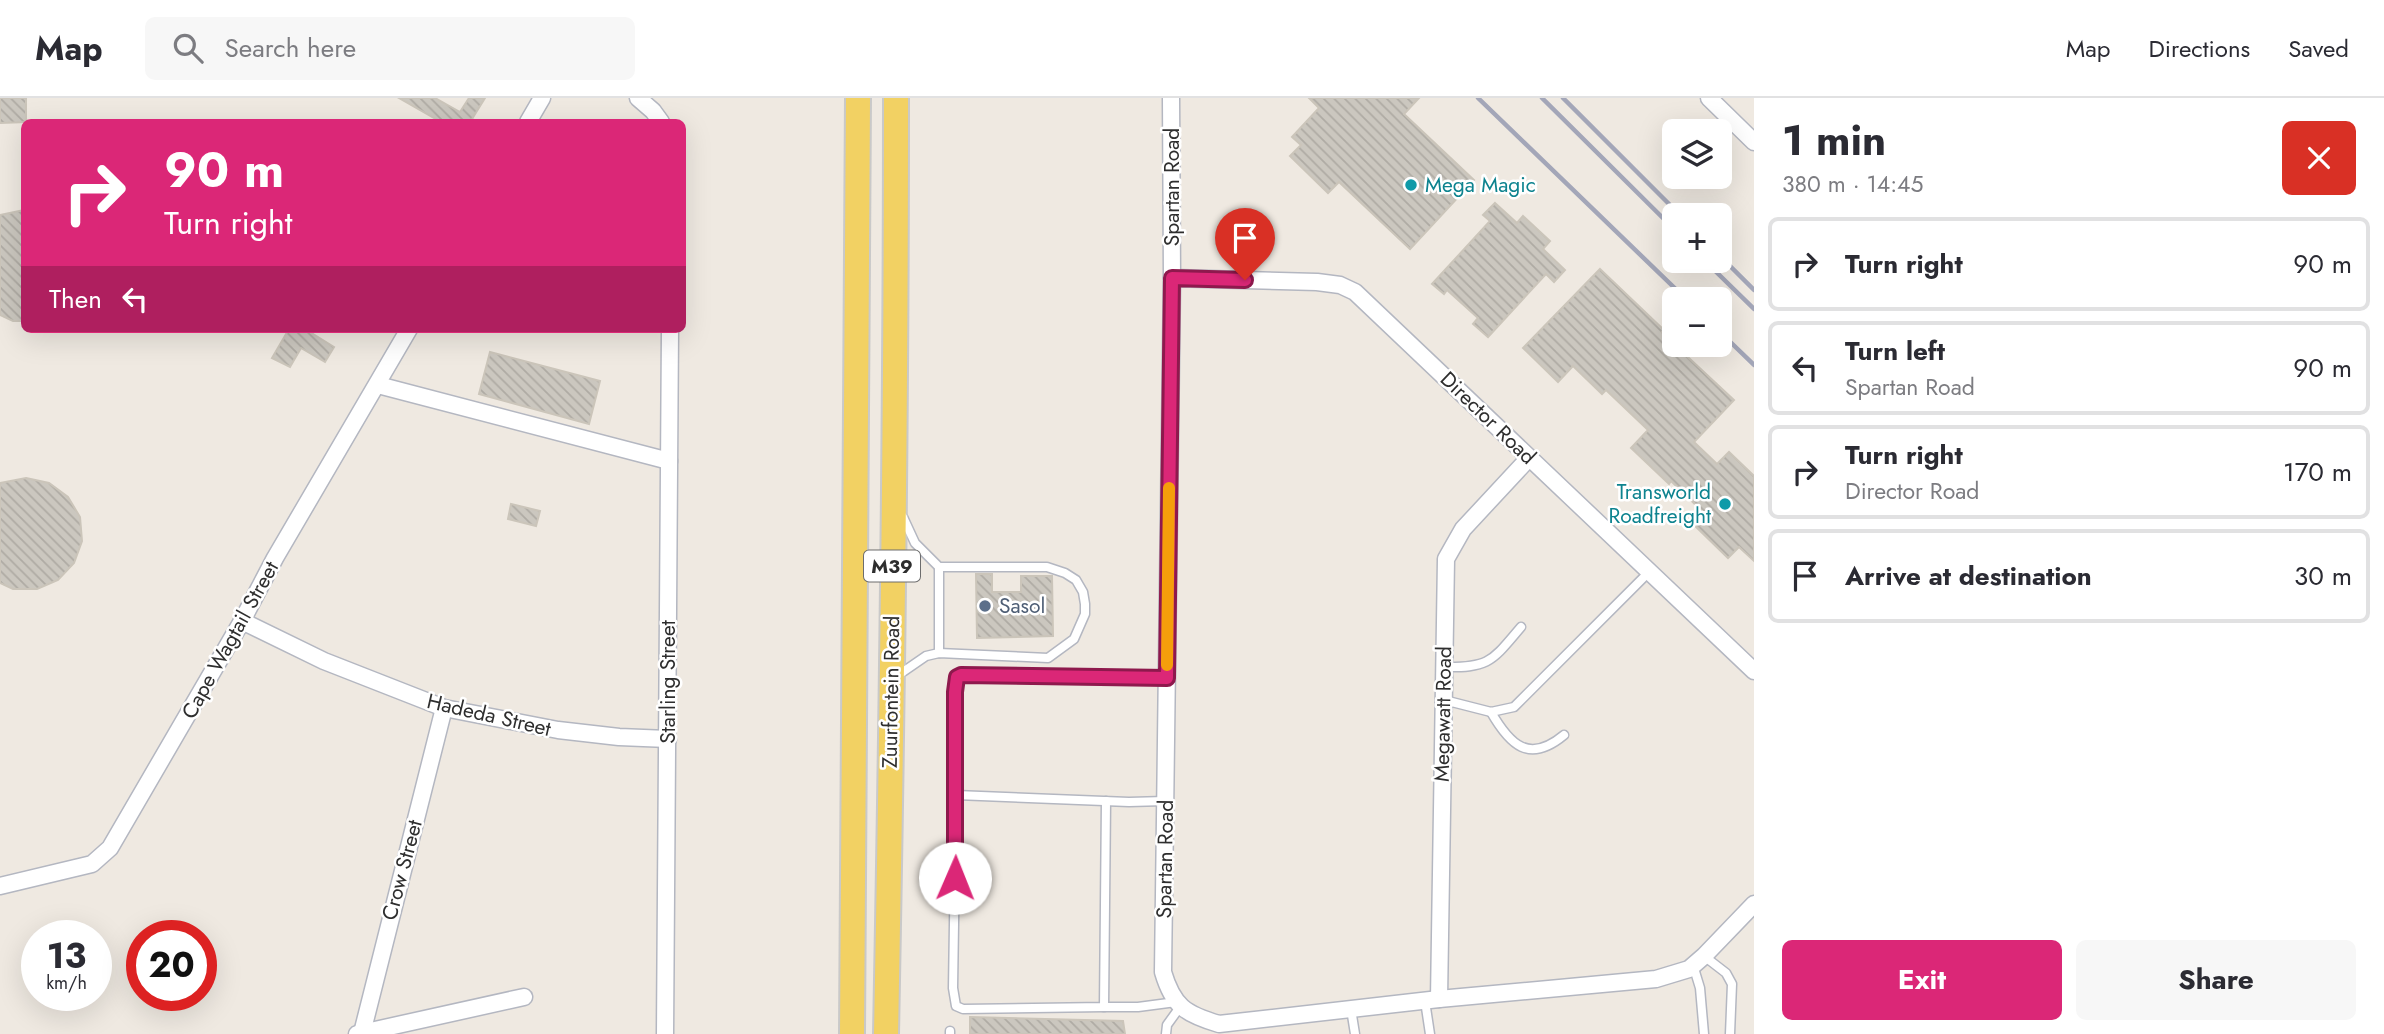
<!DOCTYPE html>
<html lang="en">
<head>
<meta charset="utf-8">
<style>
  :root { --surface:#fff; --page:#f7f7f7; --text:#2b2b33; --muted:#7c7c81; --line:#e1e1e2; --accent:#db2777 }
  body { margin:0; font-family:Jost,sans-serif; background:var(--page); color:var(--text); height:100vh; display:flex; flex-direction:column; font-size:26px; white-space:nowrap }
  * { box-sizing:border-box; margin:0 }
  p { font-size:23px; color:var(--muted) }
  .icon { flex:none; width:38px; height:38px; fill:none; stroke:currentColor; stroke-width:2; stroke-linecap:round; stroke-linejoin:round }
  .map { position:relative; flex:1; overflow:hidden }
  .drawer { display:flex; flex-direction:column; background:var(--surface); width:630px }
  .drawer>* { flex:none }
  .hud { position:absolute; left:21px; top:21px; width:665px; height:214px; border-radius:10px; box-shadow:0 7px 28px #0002; background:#db2777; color:#fff; overflow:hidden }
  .fabs { position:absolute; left:1662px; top:21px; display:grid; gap:14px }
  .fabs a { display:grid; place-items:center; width:70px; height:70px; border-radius:10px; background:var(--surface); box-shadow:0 7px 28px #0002; font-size:35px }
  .speed { position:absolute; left:21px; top:822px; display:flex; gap:14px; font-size:35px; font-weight:700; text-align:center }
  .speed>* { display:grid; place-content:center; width:91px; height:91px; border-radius:50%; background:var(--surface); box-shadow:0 7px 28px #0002; line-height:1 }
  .speed small { font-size:18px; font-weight:400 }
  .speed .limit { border:10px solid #d22; background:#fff; color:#111 }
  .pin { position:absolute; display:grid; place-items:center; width:60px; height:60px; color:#fff; margin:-72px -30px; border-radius:50% 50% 50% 0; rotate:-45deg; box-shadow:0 0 7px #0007 }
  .pin .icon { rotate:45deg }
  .me { position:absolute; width:77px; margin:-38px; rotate:1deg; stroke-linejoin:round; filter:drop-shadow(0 0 5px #0008) }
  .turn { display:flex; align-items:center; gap:24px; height:147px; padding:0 28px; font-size:32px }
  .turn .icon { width:91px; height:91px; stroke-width:2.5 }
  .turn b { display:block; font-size:49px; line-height:60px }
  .then { display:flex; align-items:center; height:66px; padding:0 28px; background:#0003; gap:14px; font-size:26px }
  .round { display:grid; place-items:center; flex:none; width:74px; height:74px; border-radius:10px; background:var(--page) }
  .overview { display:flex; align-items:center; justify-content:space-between; height:119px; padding:0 28px }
  h1 { font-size:42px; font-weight:700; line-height:52px }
  .primary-button { display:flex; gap:14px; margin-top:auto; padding:14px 28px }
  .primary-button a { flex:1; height:80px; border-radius:10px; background:var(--accent); color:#fff; font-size:28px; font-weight:700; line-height:80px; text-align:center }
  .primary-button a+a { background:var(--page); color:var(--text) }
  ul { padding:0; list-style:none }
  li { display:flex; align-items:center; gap:21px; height:94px; margin:0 14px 10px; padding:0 14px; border:4px solid var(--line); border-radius:10px }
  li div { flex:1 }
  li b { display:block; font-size:26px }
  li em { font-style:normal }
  header { display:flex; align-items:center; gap:42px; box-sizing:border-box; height:98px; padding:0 35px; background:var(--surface); border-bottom:2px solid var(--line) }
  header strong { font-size:33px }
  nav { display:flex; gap:38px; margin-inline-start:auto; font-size:24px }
  .search { width:490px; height:63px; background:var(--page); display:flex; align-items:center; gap:18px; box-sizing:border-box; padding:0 24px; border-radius:10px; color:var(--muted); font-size:26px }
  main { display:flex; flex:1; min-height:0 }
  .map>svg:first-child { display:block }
</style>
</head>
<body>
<header>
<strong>Map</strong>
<div class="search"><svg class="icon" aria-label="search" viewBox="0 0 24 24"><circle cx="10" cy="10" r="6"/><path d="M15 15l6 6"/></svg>Search here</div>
<nav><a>Map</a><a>Directions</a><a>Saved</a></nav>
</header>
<main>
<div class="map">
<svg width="1754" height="936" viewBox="0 0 1754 936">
  <defs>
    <pattern id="building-back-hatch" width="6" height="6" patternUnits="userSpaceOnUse" patternTransform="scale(1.75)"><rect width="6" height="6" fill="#cbc7bf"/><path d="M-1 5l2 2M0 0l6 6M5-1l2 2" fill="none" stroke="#afaba4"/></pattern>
  </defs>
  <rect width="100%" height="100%" fill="#efe9e1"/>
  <g fill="url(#building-back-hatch)" stroke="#cbc5ba" stroke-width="2">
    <polygon points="0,0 26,0 26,24 0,25"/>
    <polygon points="399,0 435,0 460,14 469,0 485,0 472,21 478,24 441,24"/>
    <polygon points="1309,0 1419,0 1404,16 1474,82 1410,151 1339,84 1328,95 1290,58 1301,47 1292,39 1319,10"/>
    <polygon points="1495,105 1517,125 1523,118 1550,143 1543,151 1565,172 1554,184 1546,176 1488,239 1473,226 1478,220 1447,192 1444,196 1432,186 1490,123 1483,117"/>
    <polygon points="24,112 24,223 13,223 0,217 0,117"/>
    <polygon points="1600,171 1664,232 1662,234 1675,247 1734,302 1694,344 1717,366 1729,354 1754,378 1754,463 1739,449 1728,460 1693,426 1704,415 1671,383 1669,386 1631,350 1648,332 1606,292 1602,296 1573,268 1558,284 1523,250"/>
    <polygon points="289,231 305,231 334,249 325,264 301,250 290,269 272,260"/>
    <polygon points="490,254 600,283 589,326 479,296"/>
    <polygon points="26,380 49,385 68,399 80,419 82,443 74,465 58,482 37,491 13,491 0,485 0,385"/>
    <polygon points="511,406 540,413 536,428 508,421"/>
    <polygon points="976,476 992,476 992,494 1021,494 1021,478 1052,478 1053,538 977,540"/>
    <polygon points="970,919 1123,923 1125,936 970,936"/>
  </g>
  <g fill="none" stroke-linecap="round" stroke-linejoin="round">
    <g stroke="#b4b7c1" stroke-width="11">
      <g id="lane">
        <polyline points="939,469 939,555"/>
        <path d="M1443,569c47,1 49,-6 78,-40"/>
        <polyline points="897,578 926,558 939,555 1048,560 1074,541 1085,516 1085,506 1083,494 1076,482 1065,475 1047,469 939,469 915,445 903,419"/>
        <polyline points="1444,602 1491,614 1514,609 1649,474"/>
        <path d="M1491,614c19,33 38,52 73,23"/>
        <polyline points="956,697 953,890 956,908 963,911 1104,909 1106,703"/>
        <polyline points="1165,703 1129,704 956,697 955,594 957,579 961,577 1167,580"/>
        <polyline points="1704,858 1726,875 1732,886 1730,936"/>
        <polyline points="1693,867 1700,890 1704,936"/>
        <polyline points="1425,903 1430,936"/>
        <polyline points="1104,909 1138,909 1176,904"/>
        <polyline points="1351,911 1355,936"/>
        <polyline points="950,933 950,936"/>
        <polyline points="1166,936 1167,927 1180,909"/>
      </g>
    </g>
    <g stroke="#b4b7c1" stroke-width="19">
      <g id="street">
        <polyline points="638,0 653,13 661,24"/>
        <path d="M1171,0l1,180 -9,694c10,34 22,42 56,52l220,-25 217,-20 33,-10 15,-13 50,-52"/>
        <polyline points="1709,0 1754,44"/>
        <polyline points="528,24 542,0"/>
        <polyline points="1172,180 1317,184 1340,187 1355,194 1754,573"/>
        <polyline points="378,287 669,363"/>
        <polyline points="242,523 324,563 444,610 558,632 619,639 668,641"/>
        <polyline points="0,788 92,766 110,750 242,523 275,460 409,231"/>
        <polyline points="1439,901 1446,461 1463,431 1529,360"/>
        <polyline points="362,935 444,610"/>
        <polyline points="357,936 524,899"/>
        <polyline points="665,936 670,231"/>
      </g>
    </g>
    <g stroke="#c9c9c9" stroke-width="28">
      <g id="primary">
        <polyline points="852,936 858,0"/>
        <path d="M886,936c6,-312 10,-624 10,-936"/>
      </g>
    </g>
    <use href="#lane" stroke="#fff" stroke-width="8"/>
    <use href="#street" stroke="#fff" stroke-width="16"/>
    <use href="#primary" stroke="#f2d163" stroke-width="24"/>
    <g stroke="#a3a6b8" stroke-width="4.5">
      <polyline points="1478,0 1686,201"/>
      <polyline points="1542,0 1675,132"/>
      <polyline points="1563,0 1680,117"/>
      <polyline points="1720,158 1754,192"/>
      <polyline points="1705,163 1754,211"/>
      <polyline points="1720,234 1754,267"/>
    </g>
  </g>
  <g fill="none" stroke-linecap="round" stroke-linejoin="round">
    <g stroke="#8e194d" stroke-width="18">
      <polyline id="route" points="955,780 955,594 957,579 961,577 1167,580 1172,180 1245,182"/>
    </g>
    <use href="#route" stroke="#db2777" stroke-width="12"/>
    <polyline stroke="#f59e0b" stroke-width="12" points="1167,567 1169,390"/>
  </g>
  <g fill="#0f9aa8" stroke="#fff" stroke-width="2.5">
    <circle cx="1411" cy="87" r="7"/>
    <circle cx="1725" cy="406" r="7"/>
  </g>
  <circle fill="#5c6f8a" stroke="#fff" stroke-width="2.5" cx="985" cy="508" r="7"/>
  <g text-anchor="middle" stroke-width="5" stroke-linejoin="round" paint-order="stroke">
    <rect fill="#fff" stroke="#6d6d6d" stroke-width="2" x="864" y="452.5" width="56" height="31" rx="5"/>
    <g font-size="19" font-weight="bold" fill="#2e2e2e">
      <text x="892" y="475">M39</text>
    </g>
    <g font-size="21" fill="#0d838f" stroke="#fff" text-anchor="start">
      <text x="1425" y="94">Mega Magic</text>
      <text x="1711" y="401" text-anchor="end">Transworld<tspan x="1711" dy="24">Roadfreight</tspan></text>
    </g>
    <g font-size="21" fill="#2e2e2e" stroke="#fff">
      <text transform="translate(1172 89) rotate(-90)" y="7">Spartan Road</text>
      <text transform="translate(1488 320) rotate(44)" y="7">Director Road</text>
      <text transform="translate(230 542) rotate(-61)" y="7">Cape Wagtail Street</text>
      <text transform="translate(668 584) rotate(-90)" y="7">Starling Street</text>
      <text transform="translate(891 594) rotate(-89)" y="7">Zuurfontein Road</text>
      <text transform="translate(1443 616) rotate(-89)" y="7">Megawatt Road</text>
      <text transform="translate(489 617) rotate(13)" y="7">Hadeda Street</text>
      <text transform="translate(1165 761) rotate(-89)" y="7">Spartan Road</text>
      <text transform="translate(402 772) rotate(-75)" y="7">Crow Street</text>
    </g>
    <g font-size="21" fill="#4e5e75" stroke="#fff" text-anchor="start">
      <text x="999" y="515">Sasol</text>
    </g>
  </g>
</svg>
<div class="fabs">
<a><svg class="icon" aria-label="layers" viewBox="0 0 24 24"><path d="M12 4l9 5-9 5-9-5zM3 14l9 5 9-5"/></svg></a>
<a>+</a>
<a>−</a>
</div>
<div class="speed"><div>13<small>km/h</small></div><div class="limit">20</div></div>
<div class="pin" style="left:1245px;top:182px;background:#d93025"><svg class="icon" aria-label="arrive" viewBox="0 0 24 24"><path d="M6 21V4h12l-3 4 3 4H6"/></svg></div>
<svg class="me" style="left:955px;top:780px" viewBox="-20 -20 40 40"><circle r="19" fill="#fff"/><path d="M0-13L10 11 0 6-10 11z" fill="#db2777"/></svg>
<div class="hud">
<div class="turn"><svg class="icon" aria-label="right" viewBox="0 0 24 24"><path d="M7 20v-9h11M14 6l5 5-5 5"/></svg><div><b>90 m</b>Turn right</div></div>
<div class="then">Then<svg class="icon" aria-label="left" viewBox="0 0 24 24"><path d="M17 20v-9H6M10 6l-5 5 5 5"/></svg></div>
</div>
</div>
<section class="drawer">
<div class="overview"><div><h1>1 min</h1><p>380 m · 14:45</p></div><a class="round" style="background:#d93025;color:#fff"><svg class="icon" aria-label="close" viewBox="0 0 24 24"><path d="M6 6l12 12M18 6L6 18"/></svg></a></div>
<ul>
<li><svg class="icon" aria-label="right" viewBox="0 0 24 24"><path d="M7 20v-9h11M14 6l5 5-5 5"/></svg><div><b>Turn right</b></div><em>90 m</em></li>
<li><svg class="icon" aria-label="left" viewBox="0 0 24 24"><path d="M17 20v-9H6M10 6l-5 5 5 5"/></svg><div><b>Turn left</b><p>Spartan Road</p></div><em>90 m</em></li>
<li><svg class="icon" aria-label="right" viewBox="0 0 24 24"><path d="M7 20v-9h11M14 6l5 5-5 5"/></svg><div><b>Turn right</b><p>Director Road</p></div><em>170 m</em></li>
<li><svg class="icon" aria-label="arrive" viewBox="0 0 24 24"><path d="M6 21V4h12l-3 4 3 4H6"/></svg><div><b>Arrive at destination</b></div><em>30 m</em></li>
</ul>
<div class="primary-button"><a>Exit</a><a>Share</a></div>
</section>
</main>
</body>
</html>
